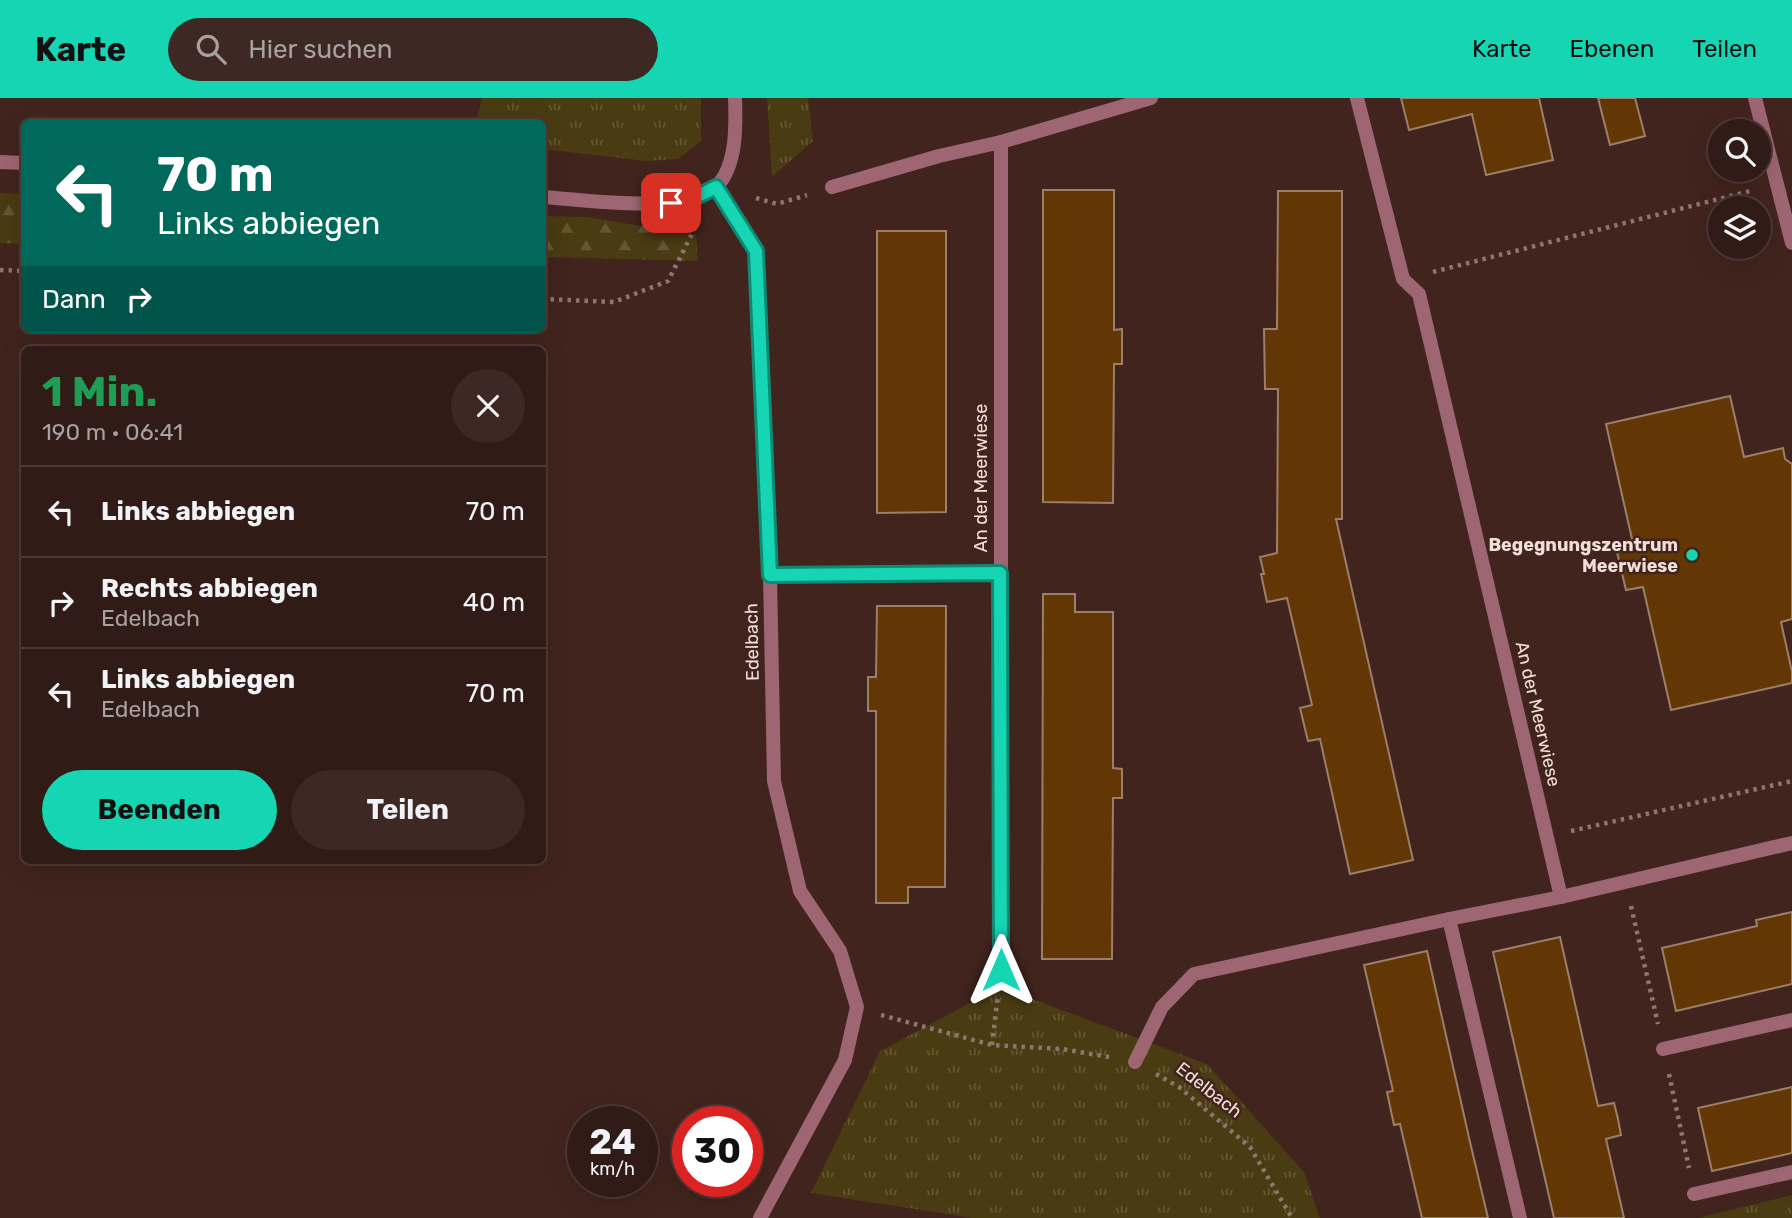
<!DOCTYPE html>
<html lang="de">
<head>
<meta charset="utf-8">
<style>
  :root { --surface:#311b16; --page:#3d2823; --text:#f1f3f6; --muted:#a8a1a1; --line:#4c3935; --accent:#15d5b3 }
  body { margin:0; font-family:Rubik,sans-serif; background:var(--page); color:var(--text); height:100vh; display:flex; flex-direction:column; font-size:26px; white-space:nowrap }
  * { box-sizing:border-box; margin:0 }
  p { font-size:23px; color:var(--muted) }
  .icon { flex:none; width:38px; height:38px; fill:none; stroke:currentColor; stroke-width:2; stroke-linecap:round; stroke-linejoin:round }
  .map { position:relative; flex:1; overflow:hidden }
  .drawer { position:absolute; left:21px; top:248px; width:525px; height:518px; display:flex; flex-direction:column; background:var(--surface); border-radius:10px; box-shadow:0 7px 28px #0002,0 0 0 2px var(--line) }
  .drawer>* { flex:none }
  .guide { position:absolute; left:21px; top:21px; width:525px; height:214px; border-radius:10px; box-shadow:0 7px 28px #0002,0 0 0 2px var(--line); background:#00695c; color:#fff; overflow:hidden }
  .fabs { position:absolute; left:1708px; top:21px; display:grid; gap:14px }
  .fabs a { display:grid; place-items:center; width:63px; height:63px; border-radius:50%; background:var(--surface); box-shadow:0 7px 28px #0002,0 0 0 2px var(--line); font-size:35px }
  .speed { position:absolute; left:567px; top:1008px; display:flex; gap:14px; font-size:35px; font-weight:700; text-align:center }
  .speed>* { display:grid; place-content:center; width:91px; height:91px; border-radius:50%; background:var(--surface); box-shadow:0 7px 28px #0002,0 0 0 2px var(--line); line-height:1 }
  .speed small { font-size:18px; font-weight:400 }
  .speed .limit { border:10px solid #d22; background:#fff; color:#111 }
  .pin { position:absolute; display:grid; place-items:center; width:60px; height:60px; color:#fff; margin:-30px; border-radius:14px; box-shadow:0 4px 10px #0006 }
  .me { position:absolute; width:77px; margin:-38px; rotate:0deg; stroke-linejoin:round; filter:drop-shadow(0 0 5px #0008) }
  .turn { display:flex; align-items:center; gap:24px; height:147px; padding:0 21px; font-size:32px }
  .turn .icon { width:91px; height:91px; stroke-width:2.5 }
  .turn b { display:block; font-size:49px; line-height:60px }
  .then { display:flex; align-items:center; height:66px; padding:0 21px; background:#0003; gap:14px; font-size:26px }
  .round { display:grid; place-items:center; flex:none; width:74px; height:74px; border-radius:37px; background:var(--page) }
  .headline { display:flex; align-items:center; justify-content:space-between; height:119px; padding:0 21px }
  h1 { font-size:42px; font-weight:700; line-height:52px; color:#1e9e55 }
  .action { display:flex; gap:14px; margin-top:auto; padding:14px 21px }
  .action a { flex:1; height:80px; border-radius:42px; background:var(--accent); color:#111; font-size:28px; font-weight:700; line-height:80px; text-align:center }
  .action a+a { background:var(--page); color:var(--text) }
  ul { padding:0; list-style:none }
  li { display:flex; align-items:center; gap:21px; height:91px; padding:0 21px; border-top:2px solid var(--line) }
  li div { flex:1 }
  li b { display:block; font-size:26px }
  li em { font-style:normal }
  header { display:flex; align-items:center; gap:42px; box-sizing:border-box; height:98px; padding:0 35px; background:var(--accent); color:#111 }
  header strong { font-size:33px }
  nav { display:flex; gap:38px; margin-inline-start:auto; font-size:24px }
  .search { width:490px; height:63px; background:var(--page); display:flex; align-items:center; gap:18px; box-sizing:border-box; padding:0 24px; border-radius:38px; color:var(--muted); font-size:26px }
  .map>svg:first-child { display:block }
</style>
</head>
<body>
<header>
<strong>Karte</strong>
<div class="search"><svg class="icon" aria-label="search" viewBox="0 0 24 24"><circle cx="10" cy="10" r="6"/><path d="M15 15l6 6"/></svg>Hier suchen</div>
<nav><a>Karte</a><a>Ebenen</a><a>Teilen</a></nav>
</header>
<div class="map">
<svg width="1792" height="1120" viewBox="0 0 1792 1120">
  <defs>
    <pattern id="grass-tufts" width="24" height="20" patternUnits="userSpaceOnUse" patternTransform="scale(1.75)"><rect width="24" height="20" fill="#493b12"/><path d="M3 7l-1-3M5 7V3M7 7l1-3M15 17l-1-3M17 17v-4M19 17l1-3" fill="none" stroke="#645734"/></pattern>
    <pattern id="forest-firs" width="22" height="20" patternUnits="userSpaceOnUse" patternTransform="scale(1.75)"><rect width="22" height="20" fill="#493b12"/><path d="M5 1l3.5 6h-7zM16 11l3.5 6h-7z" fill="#645734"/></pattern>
  </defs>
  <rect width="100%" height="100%" fill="#41241d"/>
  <g fill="url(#grass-tufts)">
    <polygon points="482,0 701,0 701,43 678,61 646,63 543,51 542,24 476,24"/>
    <polygon points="767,0 808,0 813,43 772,79"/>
    <polygon points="1000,889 1207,966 1304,1074 1320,1120 973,1120 811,1095 880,953"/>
    <polygon points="1792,1097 1792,1120 1698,1120"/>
  </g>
  <g fill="url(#forest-firs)">
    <polygon points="0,95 24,96 24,146 0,145"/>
    <polygon points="543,118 587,119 696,137 698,163 543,159"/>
  </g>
  <g fill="#623705" stroke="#9a7f69" stroke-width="2">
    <polygon points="1401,0 1539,0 1553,62 1486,77 1472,16 1409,32"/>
    <polygon points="1598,0 1635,0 1645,38 1610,47"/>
    <polygon points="1043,92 1114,92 1114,232 1122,231 1122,266 1114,266 1113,405 1043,404"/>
    <polygon points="1278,93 1342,93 1342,421 1336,421 1413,762 1350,776 1320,641 1308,643 1300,610 1312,607 1287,500 1267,504 1261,476 1264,476 1260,459 1277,455 1278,291 1265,291 1264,231 1277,231"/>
    <polygon points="877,133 946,133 946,414 877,415"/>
    <polygon points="1730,298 1744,359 1783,350 1785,361 1792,366 1792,521 1781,524 1792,574 1792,585 1671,612 1643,489 1626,492 1617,454 1634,450 1606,326"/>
    <polygon points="1043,496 1075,496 1075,514 1113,514 1113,670 1122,671 1122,700 1113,700 1112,861 1042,861"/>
    <polygon points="877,508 946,508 945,789 908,789 908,805 876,805 876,613 868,613 868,579 876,579"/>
    <polygon points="1792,814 1792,886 1676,913 1662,850 1757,828 1756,822"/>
    <polygon points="1560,839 1598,1008 1614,1005 1618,1021 1621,1037 1606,1041 1624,1120 1554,1120 1493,854"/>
    <polygon points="1427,853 1470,1044 1488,1120 1422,1120 1400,1026 1394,1027 1387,994 1393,993 1364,867"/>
    <polygon points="1792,989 1792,1055 1712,1073 1698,1010"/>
  </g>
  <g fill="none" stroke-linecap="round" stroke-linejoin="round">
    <g stroke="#8f756f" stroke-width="4.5" stroke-dasharray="3.5 5" stroke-linecap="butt">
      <polyline points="756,100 777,106 807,97"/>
      <polyline points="0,172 24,173"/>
      <polyline points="1433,174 1754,92"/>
      <polyline points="542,201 614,204 668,183 697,126"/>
      <polyline points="1571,733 1792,683"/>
      <polyline points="1631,808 1658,926"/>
      <polyline points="881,917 992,947 1062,951 1109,959"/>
      <polyline points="992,947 998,896"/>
      <polyline points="1156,976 1179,989 1250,1049 1292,1120"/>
      <polyline points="1669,976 1689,1070"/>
    </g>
    <g stroke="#9e6672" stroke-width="14">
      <polyline points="832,89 939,58 1001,44"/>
      <polyline points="770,477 1001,475"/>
      <polyline points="1135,964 1162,909 1194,876 1449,821"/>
    </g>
    <g stroke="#9e6672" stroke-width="14">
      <polyline points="1357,0 1403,181 1419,196 1561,799 1449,821 1520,1120"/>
      <polyline points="1755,0 1792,145"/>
      <polyline points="716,89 756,153 770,477 774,683 800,793 840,853 857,909 845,962 760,1120"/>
      <polyline points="1561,799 1792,745"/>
      <polyline points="1001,872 1001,44 1151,0"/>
      <polyline points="1663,951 1792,922"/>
      <polyline points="1694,1096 1792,1074"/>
    </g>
    <g stroke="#9e6672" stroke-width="14">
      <polyline points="0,64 24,65"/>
      <path d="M542,99c40,2 146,19 175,-11 20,-21 19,-61 18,-88"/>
    </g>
  </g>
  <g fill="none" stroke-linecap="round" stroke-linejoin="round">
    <g stroke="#0e8a74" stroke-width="18">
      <polyline id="route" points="671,105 688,103 716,89 756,153 770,477 1000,475 1001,872"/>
    </g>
    <use href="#route" stroke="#15d5b3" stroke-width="12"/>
  </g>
  <circle fill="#15d5b3" stroke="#41241d" stroke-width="2.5" cx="1692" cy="457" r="7"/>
  <g text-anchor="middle" stroke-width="5" stroke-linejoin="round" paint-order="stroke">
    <g font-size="18" fill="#f3dfda" stroke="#41241d">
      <text transform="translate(981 380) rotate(-90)" y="6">An der Meerwiese</text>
      <text transform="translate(752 544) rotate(-91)" y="6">Edelbach</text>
      <text transform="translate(1538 616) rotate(77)" y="6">An der Meerwiese</text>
      <text transform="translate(1209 992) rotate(38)" y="6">Edelbach</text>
    </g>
    <g font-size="18" font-weight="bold" fill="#f3dfda" stroke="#41241d" text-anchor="end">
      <text x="1678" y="453">Begegnungszentrum<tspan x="1678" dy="21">Meerwiese</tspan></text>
    </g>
  </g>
</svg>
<div class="fabs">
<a><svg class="icon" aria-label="search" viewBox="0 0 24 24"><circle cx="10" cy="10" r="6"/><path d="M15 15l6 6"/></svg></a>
<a><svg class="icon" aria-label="layers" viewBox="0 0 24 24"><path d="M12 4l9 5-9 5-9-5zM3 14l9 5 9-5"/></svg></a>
</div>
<div class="speed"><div>24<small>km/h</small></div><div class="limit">30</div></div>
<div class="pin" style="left:671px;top:105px;background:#d93025"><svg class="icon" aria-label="arrive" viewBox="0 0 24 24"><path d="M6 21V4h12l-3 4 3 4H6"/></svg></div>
<svg class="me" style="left:1001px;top:872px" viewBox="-20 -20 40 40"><path d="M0-17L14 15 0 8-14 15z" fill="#15d5b3" stroke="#fff" stroke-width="4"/></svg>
<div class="guide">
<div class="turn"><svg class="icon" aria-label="left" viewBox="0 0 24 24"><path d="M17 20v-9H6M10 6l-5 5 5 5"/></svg><div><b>70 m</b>Links abbiegen</div></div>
<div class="then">Dann<svg class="icon" aria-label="right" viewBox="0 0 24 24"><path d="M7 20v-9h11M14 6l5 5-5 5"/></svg></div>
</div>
<section class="drawer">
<div class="headline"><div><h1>1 Min.</h1><p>190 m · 06:41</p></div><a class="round"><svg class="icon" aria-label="close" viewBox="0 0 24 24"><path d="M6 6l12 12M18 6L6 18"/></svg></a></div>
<ul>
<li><svg class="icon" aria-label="left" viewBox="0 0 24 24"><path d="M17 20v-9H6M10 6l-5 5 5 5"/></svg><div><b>Links abbiegen</b></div><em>70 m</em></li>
<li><svg class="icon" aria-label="right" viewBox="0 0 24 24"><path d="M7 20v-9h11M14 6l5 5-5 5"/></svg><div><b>Rechts abbiegen</b><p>Edelbach</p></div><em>40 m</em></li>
<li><svg class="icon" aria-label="left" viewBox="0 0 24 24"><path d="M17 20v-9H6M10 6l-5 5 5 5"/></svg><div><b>Links abbiegen</b><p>Edelbach</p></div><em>70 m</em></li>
</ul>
<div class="action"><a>Beenden</a><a>Teilen</a></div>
</section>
</div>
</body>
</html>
